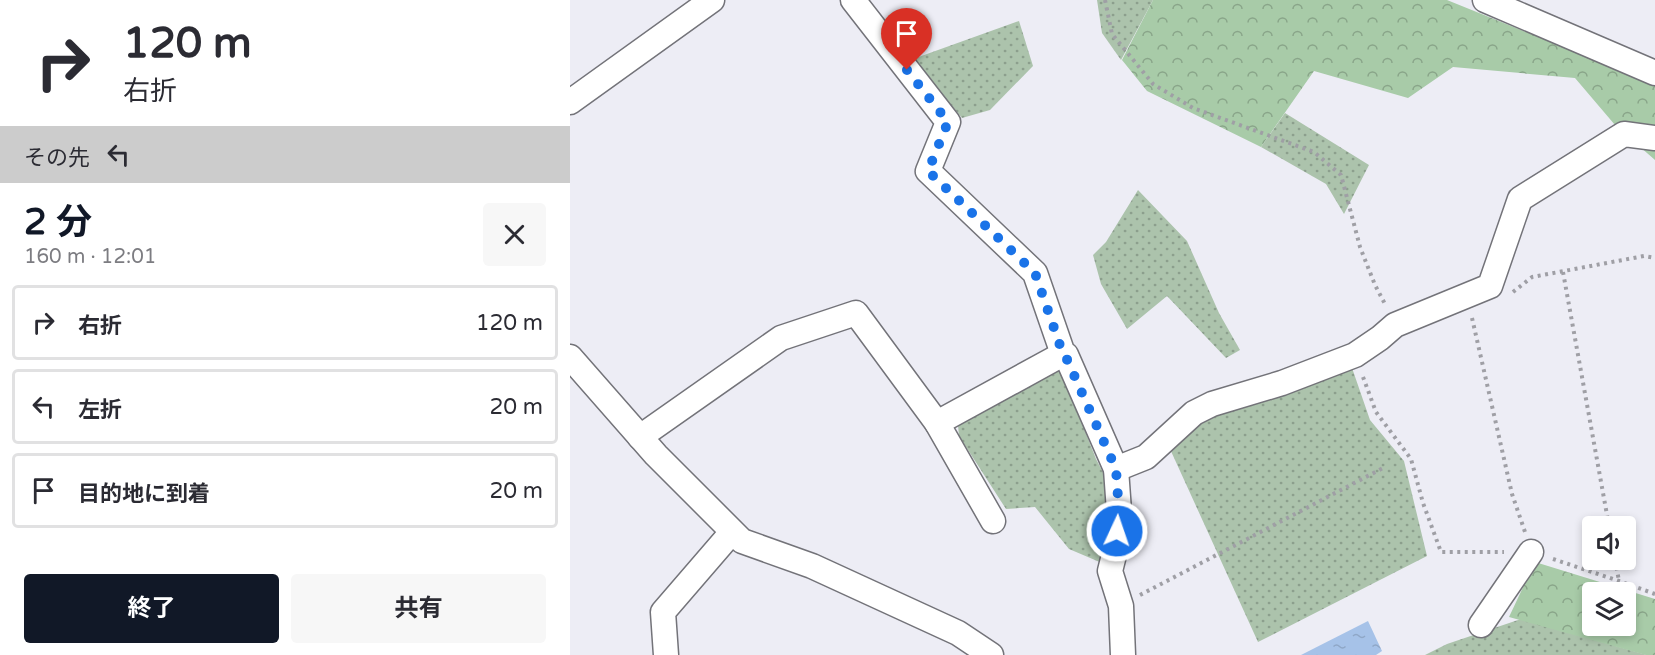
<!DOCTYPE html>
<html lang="ja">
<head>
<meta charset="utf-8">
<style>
  :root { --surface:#fff; --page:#f7f7f7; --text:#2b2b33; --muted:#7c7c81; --line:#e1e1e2; --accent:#111827 }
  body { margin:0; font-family:"Varela Round","Noto Sans JP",sans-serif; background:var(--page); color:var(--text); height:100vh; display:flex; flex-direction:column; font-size:22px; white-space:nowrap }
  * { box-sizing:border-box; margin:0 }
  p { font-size:20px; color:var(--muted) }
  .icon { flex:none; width:33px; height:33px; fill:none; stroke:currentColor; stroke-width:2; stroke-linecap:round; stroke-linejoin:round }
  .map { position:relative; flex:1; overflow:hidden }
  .drawer { display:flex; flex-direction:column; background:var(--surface); width:570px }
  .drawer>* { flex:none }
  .guide { background:#fff; color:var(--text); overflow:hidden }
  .fabs { position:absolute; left:1012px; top:516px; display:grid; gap:12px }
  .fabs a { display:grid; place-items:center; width:54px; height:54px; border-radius:6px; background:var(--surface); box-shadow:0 3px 9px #0003; font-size:30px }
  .pin { position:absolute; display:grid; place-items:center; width:51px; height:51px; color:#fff; margin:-62px -26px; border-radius:50% 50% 50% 0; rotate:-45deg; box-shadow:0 0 6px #0007 }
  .pin .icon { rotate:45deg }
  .me { position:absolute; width:66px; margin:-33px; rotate:3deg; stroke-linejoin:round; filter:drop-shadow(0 0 4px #0008) }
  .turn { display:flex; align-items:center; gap:21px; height:126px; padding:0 24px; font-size:27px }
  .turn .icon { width:78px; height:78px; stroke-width:2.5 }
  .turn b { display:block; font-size:42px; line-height:51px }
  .then { display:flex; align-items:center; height:57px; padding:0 24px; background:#0003; gap:12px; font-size:22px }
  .round { display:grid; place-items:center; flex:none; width:63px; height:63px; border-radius:6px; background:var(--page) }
  .summary { display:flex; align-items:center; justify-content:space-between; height:102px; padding:0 24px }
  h1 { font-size:36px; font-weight:700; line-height:45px; color:var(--accent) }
  .cta { display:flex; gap:12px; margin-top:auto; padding:12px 24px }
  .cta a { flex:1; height:69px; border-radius:6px; background:var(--accent); color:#fff; font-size:24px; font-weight:700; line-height:69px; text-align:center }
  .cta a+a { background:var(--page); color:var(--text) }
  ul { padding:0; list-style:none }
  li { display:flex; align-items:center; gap:18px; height:75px; margin:0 12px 9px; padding:0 12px; border:3px solid var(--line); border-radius:6px }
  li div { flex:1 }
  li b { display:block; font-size:22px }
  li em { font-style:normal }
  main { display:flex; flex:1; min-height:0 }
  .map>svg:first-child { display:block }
</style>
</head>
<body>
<main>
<section class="drawer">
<div class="guide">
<div class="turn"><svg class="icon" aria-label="right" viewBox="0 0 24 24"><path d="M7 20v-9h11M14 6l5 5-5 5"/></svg><div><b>120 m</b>右折</div></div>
<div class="then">その先<svg class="icon" aria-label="left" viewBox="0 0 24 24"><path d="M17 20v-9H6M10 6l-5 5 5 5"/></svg></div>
</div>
<div class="summary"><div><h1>2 分</h1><p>160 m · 12:01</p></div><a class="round"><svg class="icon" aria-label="close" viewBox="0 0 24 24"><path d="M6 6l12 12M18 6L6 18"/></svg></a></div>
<ul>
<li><svg class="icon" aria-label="right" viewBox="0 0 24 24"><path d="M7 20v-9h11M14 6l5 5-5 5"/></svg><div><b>右折</b></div><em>120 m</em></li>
<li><svg class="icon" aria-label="left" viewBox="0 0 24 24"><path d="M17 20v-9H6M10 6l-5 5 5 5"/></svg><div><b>左折</b></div><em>20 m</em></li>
<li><svg class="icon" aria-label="arrive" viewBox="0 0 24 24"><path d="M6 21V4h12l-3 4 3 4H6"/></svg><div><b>目的地に到着</b></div><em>20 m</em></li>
</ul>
<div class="cta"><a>終了</a><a>共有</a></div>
</section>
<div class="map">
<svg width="1085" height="655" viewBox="0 0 1085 655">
  <defs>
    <pattern id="grass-dots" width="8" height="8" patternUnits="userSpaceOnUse" patternTransform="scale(1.5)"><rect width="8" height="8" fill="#acc3ac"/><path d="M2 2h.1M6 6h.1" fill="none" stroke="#8c9f8d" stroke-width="1.8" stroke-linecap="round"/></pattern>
    <pattern id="forest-crowns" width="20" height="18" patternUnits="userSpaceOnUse" patternTransform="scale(1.5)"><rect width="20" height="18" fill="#a8cba8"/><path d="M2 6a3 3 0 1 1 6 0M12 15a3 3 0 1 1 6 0" fill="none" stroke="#89a589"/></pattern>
    <pattern id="water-ripples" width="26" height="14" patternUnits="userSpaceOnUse" patternTransform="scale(1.5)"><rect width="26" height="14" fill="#a6c2e8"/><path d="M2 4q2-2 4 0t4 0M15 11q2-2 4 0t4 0" fill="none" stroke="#8fa7c7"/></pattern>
  </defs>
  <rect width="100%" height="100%" fill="#ededf5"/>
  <g fill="url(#grass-dots)">
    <polygon points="527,0 583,0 551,60 532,33"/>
    <polygon points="449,21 463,66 420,110 392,118 343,59"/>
    <polygon points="715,113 799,165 774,214 756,184 691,147"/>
    <polygon points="568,190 617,241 649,313 670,350 656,358 597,296 557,329 531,284 523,255 536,242"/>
    <polygon points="781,365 800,420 834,461 857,556 688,642 600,449 641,410"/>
    <polygon points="490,367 526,459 538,482 539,531 532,563 499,549 465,507 436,509 389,436 388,425"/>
    <polygon points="951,619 1077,655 855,655 877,644"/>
  </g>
  <g fill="url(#forest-crowns)" fill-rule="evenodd">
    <polygon points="583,0 877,0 1085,84 1085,160 1045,125 1005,78 883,67 838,98 744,71 691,147 577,91 552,60"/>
    <path d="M965,562l120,37v56h-9l-137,-38zM1023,592h33v34h-33z"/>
  </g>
  <polygon fill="url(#water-ripples)" points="798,621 812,651 806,655 731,655"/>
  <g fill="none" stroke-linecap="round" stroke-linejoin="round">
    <g stroke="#737379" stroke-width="27">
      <g id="minor">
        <polyline points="283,0 378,122 358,171 465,273 493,354 496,355 546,469 549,511 545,551 540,571 551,606 553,655"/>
        <polyline points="915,0 1085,73"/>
        <polyline points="0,102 142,0"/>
        <polyline points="0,357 86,455 172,541 242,566 388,633 421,655"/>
        <polyline points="367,423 493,354"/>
        <polyline points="70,437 211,338 286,313 367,423 423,521"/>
        <polyline points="546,469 576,457 624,413 642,404 712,383 785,355 810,338 825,325 920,286 950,199 1054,134 1085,138"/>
        <polyline points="911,625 961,552"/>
        <polyline points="96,655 93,612 162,532"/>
      </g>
    </g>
    <g stroke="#9f9fa5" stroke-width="4" stroke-dasharray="3 4.5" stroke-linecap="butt">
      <polyline points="535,0 542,34 583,84 623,108 744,152 771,175 790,247 805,285 816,306"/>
      <polyline points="993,272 1039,526"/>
      <polyline points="943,292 962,277 1074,256 1085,258"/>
      <polyline points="902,318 942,494 955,532"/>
      <polyline points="793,377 806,412 841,459 853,503 871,552 934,552"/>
      <polyline points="983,559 1049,581 1085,594"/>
      <polyline points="1045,560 1049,581"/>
      <polyline points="570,595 813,468"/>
    </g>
    <use href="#minor" stroke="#fff" stroke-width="24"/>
  </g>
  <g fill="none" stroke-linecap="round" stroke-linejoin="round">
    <polyline stroke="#1a73e8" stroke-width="10" stroke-dasharray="0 18" points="337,70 378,122 358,171 465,273 493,354 495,355 546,469 549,512 547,531"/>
  </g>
</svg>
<div class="fabs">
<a><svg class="icon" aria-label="sound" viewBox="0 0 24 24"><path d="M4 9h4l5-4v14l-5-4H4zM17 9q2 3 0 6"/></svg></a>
<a><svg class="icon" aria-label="layers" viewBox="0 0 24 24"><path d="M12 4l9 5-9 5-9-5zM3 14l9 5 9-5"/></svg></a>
</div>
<div class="pin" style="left:337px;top:70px;background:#d93025"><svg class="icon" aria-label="arrive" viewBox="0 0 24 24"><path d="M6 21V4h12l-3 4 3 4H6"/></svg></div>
<svg class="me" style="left:547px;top:531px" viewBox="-20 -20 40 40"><circle r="17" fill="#1a73e8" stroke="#fff" stroke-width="3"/><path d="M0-11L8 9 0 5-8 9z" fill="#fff"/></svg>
</div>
</main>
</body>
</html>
